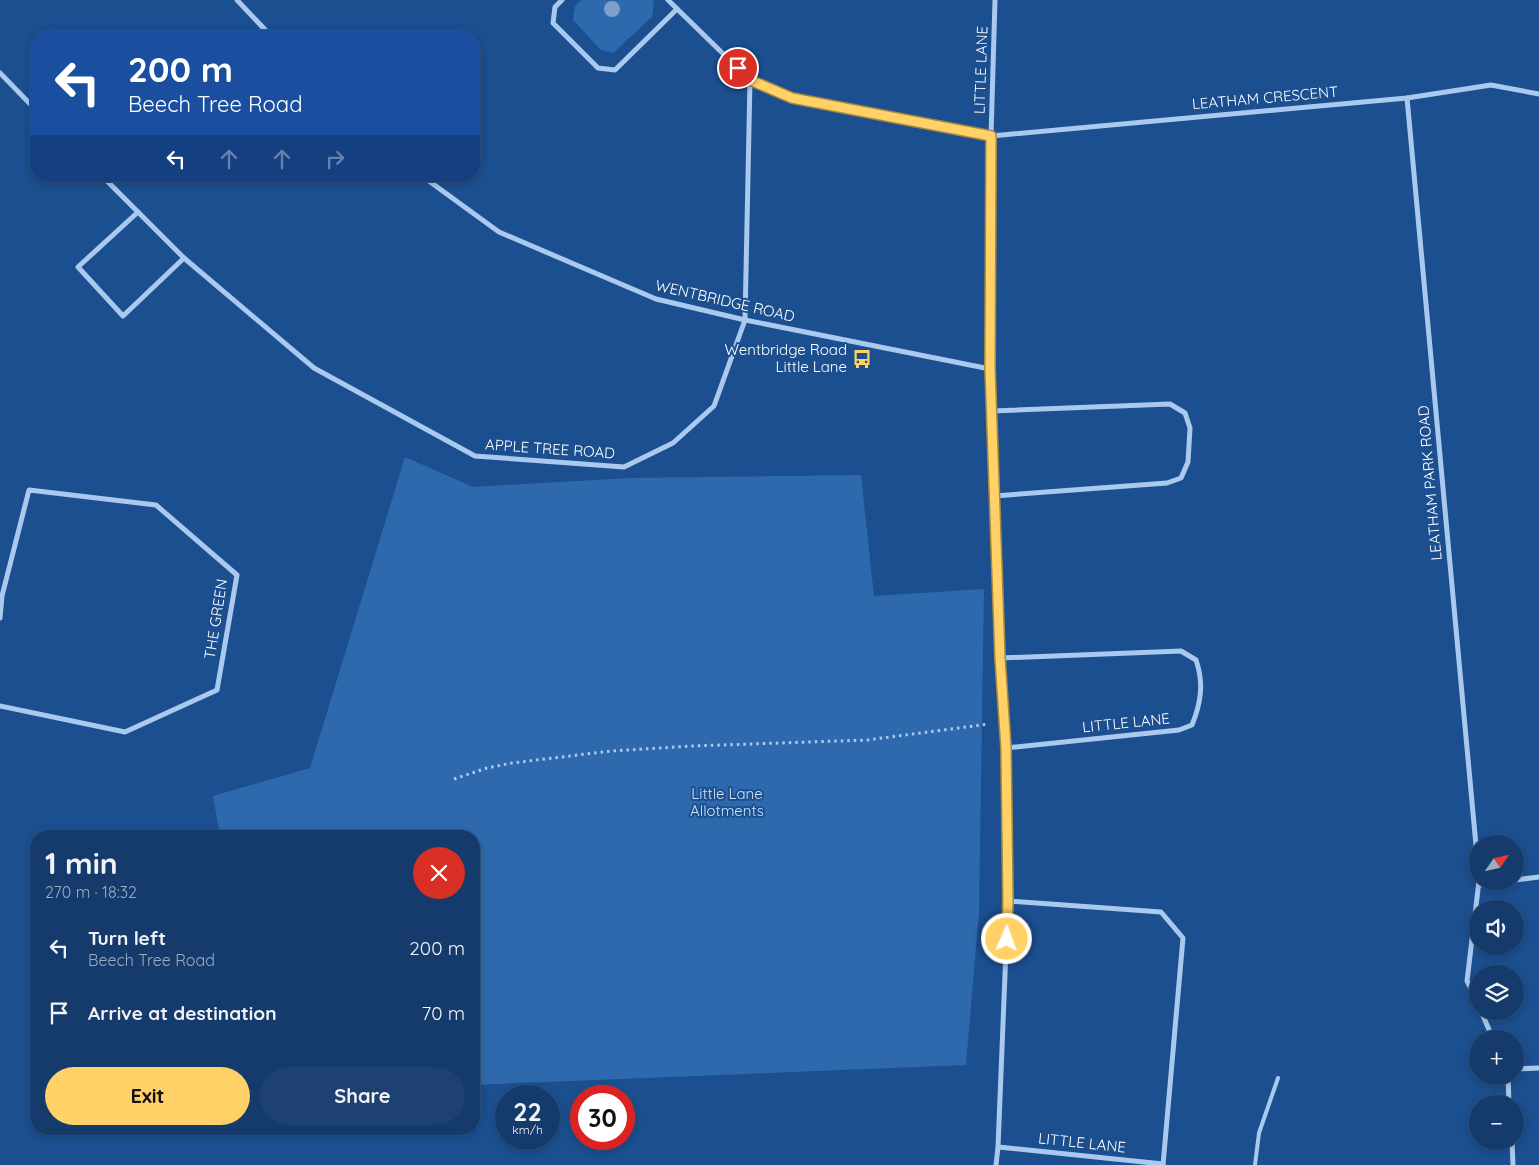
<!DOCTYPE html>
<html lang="en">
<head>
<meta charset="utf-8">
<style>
  :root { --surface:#143b6b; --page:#1d4271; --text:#f1f3f6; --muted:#9dadc1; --line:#33557e; --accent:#ffd166 }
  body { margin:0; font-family:Quicksand,sans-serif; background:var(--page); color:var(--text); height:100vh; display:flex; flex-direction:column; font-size:19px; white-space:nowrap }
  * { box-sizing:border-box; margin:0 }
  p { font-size:16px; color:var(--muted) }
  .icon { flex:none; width:28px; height:28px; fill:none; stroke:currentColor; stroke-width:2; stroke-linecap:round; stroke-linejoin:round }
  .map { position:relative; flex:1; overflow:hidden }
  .details { position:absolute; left:30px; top:830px; width:450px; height:305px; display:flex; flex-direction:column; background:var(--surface); border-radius:20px; box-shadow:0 2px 8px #0003,0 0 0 1px var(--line) }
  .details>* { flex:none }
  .top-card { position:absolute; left:30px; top:30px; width:450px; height:152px; border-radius:20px; box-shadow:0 2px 8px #0003,0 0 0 1px var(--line); background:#1a4fa0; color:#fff; overflow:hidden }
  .needle { width:32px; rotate:56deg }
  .fabs { position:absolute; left:1469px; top:835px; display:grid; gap:10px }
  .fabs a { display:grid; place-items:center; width:55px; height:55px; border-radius:50%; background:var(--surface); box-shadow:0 2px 8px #0003,0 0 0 1px var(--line); font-size:25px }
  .speed { position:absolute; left:495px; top:1085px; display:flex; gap:10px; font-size:25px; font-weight:700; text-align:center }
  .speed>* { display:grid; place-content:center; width:65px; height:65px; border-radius:50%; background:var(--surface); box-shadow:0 2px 8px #0003,0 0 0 1px var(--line); line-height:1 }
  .speed small { font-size:12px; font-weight:400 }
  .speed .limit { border:8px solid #d22; background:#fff; color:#111 }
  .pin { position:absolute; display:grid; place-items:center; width:42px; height:42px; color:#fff; margin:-21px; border:2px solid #fff; border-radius:50%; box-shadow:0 1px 5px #0007 }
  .me { position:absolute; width:55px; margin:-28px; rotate:2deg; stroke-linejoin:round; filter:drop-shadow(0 0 4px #0008) }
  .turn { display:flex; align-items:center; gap:18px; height:105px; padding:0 15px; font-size:22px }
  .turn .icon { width:65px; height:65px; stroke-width:2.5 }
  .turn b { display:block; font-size:35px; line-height:42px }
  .lanes { display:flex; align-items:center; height:48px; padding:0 15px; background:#0003; justify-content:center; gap:25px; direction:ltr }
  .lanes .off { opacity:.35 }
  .round { display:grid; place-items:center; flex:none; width:52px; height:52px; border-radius:26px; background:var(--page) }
  .headline { display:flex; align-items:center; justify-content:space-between; height:85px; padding:0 15px }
  h1 { font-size:30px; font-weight:700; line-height:38px }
  .primary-button { display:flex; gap:10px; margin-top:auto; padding:10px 15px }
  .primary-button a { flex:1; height:58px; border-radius:30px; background:var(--accent); color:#111; font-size:20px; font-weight:700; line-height:58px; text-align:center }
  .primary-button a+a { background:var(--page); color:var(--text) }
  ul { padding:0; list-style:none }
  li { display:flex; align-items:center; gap:15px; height:65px; padding:0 15px }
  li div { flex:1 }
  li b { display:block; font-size:19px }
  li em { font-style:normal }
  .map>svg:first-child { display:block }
</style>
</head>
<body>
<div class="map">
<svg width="1539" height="1165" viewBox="0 0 1539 1165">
  <rect width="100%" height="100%" fill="#1b4f8f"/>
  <g fill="#2e69ad">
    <polygon points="581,0 652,0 654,1 652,17 613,53 601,50 573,20 575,6"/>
    <polygon points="405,457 473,487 629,478 861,475 874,596 984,589 979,911 966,1065 474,1085 474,836 220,836 213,796 310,768"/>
  </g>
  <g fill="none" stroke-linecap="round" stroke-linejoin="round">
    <polyline stroke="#a9c9ee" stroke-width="3" stroke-dasharray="2.5 4" stroke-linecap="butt" points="454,779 487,768 512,763 611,751 692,746 867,740 989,724"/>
    <polyline stroke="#a9c9ee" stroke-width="4" points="1255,1165 1259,1133 1278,1078"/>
    <g stroke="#a9c9ee" stroke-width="5">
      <polyline points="237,0 271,36"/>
      <polyline points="562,0 555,7 553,23 598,68 615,70 677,9"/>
      <polyline points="668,0 750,80 792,98 991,136 1407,98 1491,85 1539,94"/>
      <polyline points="995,0 991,136 990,369 1000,658 1006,748 1008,901 998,1147 996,1165"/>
      <polyline points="0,73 36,110"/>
      <polyline points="1407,98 1478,867"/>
      <polyline points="102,176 184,258 314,368 475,456 624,467 673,443 714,406 745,320 750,80"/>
      <polyline points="422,176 499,232 656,299 745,320 990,369"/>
      <polyline points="138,212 78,267 123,316 184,258"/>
      <polyline points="992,411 1170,404 1185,413 1190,428 1188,462 1181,478 1167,483 994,496"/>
      <polyline points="0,618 2,596 29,490 156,505 237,575 217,690 125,732 0,706"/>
      <path d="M1000,658l181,-7 15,9c8,23 5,43 -4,65l-13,5 -173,18"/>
      <polyline points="1515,880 1539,877"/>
      <polyline points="1479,885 1507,881"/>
      <polyline points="1008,901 1161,912 1183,938 1163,1165"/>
      <polyline points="1478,1003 1467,981 1479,881"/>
      <polyline points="1481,1011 1493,1039"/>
      <polyline points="1515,1069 1539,1068"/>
      <polyline points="1508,1076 1509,1104"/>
      <polyline points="1512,1141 1513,1165"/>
      <polyline points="998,1147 1163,1164"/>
    </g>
  </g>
  <circle fill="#7ea0ca" cx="612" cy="9" r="8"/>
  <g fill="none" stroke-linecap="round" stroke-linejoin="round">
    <g stroke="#a68842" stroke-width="12">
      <polyline id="route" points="738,68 750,80 792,98 991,136 990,368 1000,658 1006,748 1008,901 1007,939"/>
    </g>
    <use href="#route" stroke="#ffd166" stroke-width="9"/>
  </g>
  <defs>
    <g id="bus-bare" transform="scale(1.5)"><path d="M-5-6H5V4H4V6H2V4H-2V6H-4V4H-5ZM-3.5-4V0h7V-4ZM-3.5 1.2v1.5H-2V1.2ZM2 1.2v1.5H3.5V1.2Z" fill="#ffd166" stroke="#1b4f8f" stroke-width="2.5" paint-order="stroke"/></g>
  </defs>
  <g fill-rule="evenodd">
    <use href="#bus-bare" x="862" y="359"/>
  </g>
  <g text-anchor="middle" stroke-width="4" stroke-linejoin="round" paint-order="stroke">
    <g font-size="15" fill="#fff" stroke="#1b4f8f">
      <text transform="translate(981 70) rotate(-88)" y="5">LITTLE LANE</text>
      <text transform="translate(1265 98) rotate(-5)" y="5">LEATHAM CRESCENT</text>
      <text transform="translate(725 301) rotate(13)" y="5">WENTBRIDGE ROAD</text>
      <text transform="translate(550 449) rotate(4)" y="5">APPLE TREE ROAD</text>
      <text transform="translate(1430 483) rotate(-95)" y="5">LEATHAM PARK ROAD</text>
      <text transform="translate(216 619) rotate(-81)" y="5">THE GREEN</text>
      <text transform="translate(1126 723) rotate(-6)" y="5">LITTLE LANE</text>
      <text transform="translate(1082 1143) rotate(6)" y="5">LITTLE LANE</text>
    </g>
    <g font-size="15" fill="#fff" stroke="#1b4f8f" text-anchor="end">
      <text x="847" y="355">Wentbridge Road<tspan x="847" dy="17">Little Lane</tspan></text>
    </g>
    <g font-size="15" fill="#cfe3fa" stroke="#1b4f8f">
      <text x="727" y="799">Little Lane<tspan x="727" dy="17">Allotments</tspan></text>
    </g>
  </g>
</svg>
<div class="fabs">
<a><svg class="needle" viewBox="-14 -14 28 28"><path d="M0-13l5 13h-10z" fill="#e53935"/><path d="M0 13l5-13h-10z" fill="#9dadc1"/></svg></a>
<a><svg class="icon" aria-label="sound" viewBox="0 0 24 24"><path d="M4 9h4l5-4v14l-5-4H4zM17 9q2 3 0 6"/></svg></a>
<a><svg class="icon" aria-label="layers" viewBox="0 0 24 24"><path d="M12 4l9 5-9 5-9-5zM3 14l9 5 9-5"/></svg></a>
<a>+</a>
<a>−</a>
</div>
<div class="speed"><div>22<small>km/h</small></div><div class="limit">30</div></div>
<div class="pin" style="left:738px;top:68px;background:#d93025"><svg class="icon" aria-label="arrive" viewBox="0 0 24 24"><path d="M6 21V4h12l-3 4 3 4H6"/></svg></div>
<svg class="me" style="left:1007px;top:939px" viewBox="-20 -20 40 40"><circle r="17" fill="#ffd166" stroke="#fff" stroke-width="3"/><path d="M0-11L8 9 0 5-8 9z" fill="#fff"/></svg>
<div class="top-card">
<div class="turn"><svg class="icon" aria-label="left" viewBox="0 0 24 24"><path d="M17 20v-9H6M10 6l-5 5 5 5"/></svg><div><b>200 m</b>Beech Tree Road</div></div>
<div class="lanes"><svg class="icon" aria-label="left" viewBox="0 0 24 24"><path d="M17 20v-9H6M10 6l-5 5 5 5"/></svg><svg class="icon off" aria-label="ahead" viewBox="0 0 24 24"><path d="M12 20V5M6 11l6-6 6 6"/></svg><svg class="icon off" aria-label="ahead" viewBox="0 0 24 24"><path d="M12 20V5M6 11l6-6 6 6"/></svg><svg class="icon off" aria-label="right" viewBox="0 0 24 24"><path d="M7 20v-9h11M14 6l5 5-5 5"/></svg></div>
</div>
<section class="details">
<div class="headline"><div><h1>1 min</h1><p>270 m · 18:32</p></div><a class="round" style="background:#d93025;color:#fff"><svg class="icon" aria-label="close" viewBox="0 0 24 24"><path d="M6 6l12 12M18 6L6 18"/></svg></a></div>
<ul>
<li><svg class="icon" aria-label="left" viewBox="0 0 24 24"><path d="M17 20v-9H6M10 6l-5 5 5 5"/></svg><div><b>Turn left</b><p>Beech Tree Road</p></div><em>200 m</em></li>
<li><svg class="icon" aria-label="arrive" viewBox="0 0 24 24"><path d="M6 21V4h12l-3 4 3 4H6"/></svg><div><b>Arrive at destination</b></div><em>70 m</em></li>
</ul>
<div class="primary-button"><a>Exit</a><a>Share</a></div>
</section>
</div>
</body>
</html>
